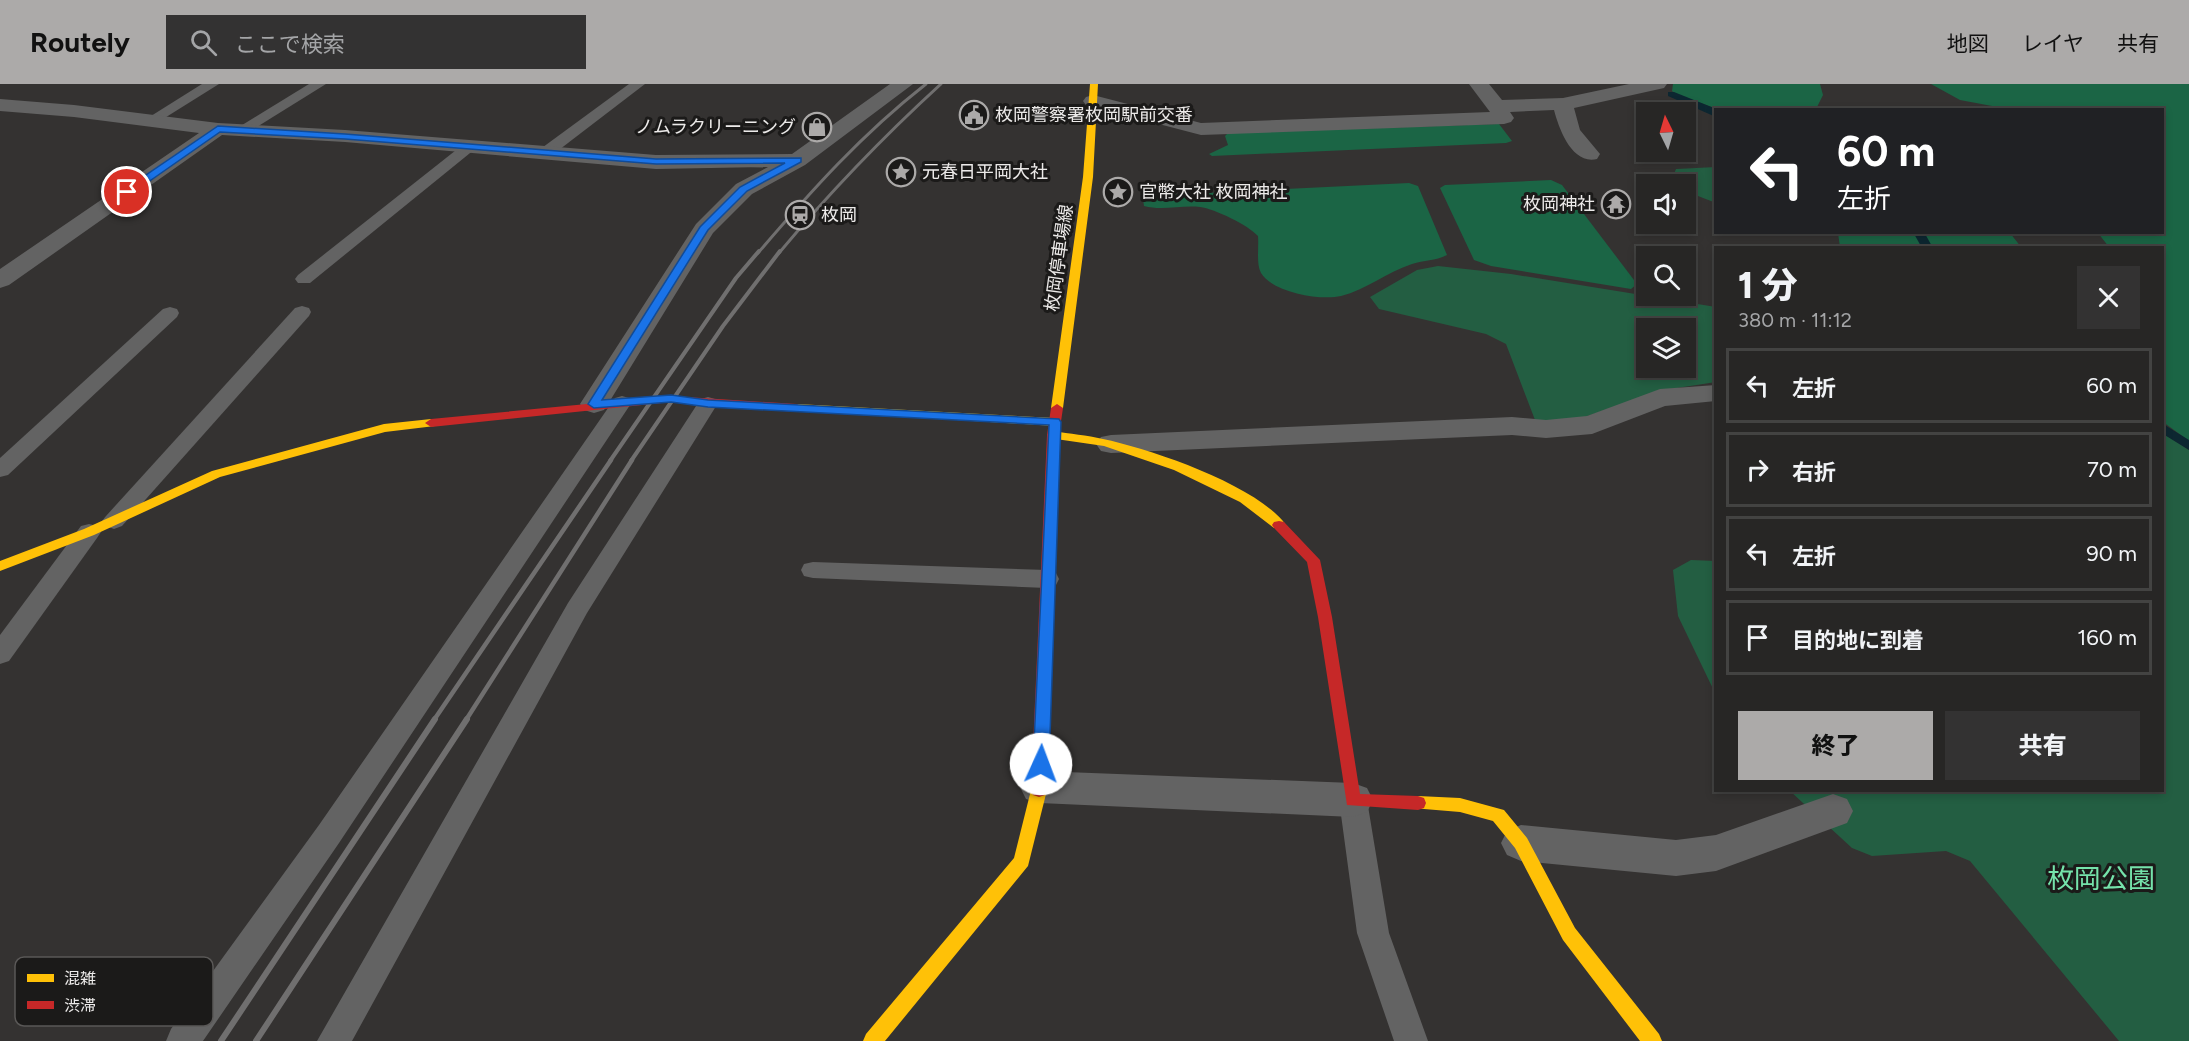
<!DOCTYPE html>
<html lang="ja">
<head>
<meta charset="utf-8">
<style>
  :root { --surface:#272625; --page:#333232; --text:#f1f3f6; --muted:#a4a5a7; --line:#434342; --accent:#acaaa9 }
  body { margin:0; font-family:Figtree,"Noto Sans JP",sans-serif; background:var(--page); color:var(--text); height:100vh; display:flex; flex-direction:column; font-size:22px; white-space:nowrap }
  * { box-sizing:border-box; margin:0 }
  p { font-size:20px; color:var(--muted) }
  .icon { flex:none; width:33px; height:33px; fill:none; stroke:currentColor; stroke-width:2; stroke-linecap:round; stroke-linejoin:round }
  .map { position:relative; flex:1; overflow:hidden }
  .details { position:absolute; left:1714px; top:162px; width:450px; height:546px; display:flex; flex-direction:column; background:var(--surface); border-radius:0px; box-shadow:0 3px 9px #0003,0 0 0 2px var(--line) }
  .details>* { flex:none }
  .banner { position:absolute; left:1714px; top:24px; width:450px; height:126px; border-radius:0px; box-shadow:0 3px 9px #0003,0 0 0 2px var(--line); background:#202124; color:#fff; overflow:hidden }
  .needle { width:39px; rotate:355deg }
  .buttons { position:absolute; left:1636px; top:18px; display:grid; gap:12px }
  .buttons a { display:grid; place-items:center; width:60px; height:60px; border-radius:0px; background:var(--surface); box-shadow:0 3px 9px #0003,0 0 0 2px var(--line); font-size:30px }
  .pin { position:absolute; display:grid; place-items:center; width:51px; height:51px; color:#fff; margin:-26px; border:3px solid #fff; border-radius:50%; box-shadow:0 2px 6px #0007 }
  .me { position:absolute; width:66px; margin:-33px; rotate:2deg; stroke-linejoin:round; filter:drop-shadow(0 0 4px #0008) }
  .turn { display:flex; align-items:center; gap:21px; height:126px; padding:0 24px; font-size:27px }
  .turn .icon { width:78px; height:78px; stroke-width:2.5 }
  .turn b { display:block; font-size:42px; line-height:51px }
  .round { display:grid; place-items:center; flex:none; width:63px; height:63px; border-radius:0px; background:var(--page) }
  .summary { display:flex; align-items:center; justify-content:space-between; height:102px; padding:0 24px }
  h1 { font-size:36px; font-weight:800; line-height:45px }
  .button { display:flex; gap:12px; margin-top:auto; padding:12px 24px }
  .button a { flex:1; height:69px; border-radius:0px; background:var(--accent); color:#111; font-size:24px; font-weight:800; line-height:69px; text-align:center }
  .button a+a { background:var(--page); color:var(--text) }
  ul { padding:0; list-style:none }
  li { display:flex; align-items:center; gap:18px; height:75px; margin:0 12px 9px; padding:0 12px; border:3px solid var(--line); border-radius:0px }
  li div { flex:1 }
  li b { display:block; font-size:22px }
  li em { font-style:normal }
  header { display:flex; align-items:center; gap:36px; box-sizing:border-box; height:84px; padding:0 30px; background:var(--accent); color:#111 }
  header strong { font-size:28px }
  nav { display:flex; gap:33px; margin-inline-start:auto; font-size:21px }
  .search { width:420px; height:54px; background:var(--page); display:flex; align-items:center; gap:15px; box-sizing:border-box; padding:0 21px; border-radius:0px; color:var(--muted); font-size:22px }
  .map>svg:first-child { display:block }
</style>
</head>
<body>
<header>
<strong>Routely</strong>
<div class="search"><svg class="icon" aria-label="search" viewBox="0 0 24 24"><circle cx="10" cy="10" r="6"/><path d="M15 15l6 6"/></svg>ここで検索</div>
<nav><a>地図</a><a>レイヤ</a><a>共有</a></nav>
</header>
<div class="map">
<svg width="2189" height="957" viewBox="0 0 2189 957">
  <rect width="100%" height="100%" fill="#343231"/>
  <g fill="#235e42" fill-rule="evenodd">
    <polygon points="1716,83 1716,119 1698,112 1674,90 1676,85"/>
    <path d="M1438,182l73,8 205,33v75l-52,8 -91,31 -38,-1 -29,-76 -20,-10 -107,-25 -9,-12 47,-27zM1647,244h39v40h-39z"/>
    <polygon points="2163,349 2189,366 2189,957 2119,957 1970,777 1946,767 1872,772 1852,764 1790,707 2163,706"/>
    <polygon points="1691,476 1716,477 1716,611 1678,532 1673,486"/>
  </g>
  <g fill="#1b6545">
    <polygon points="1673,0 1820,0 1823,11 1816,25 1717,25 1676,10 1672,7"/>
    <polygon points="1931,0 2189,0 2189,357 2163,338 2163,164 2109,163 2098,149 2163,148 2163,26 2008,25 1960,16"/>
    <polygon points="1499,40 1512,57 1506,59 1212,72 1209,70 1228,61 1225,52 1228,49"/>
    <polygon points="1551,96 1562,101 1637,200 1631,205 1491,182 1474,176 1440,104 1445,101"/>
    <path d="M1409,99l9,3 29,69c-12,6 -23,5 -35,9 -25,8 -46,26 -71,32 -21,5 -69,-4 -80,-23 -5,-9 -2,-26 -3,-37 -10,-11 -43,-27 -58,-29 -19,-2 -38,4 -56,-1l-1,-7 3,-3z"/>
    <polygon points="1838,149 2010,149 2021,163 1840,163"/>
  </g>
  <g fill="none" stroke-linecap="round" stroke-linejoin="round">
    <g fill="#0d2731" fill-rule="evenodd">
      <polygon points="1668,8 1674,8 1714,24 1716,33 1668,12"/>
      <polygon points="1913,148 1924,148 1933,164 1922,164"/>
      <polygon points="2163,340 2189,356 2189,366 2163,350"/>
    </g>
    <g fill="#636363" fill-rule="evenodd">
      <polygon points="202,0 219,0 155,40 145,40 143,37"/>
      <polygon points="309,0 326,0 247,49 242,51 234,46"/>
      <polygon points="629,0 645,0 551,72 539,72 537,69 539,66"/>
      <polygon points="470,57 475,59 478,62 475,65 310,199 298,199 295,195 298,191 465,59"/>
      <polygon points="302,222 309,224 311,228 309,232 122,442 114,445 106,442 102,437 106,432 295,224"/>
      <polygon points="170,223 177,225 179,229 177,233 8,391 0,393 0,374 163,225"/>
      <polygon points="622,312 629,314 632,318 339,759 203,957 166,957 171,945 319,741 615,314"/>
      <polygon points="708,313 715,315 718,319 587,529 352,957 317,957 568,519 698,319 701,315"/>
      <polygon points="89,440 97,442 101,448 97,454 9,577 0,580 0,551 81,442"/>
      <polygon points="813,478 1047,486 1056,489 1059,495 1056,501 1047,504 813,494 804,492 801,486 804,480"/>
      <polygon points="1353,704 1363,707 1367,716 1389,849 1428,957 1394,957 1357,849 1339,716 1343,707"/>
    </g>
    <g fill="#636363" fill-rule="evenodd">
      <polygon points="890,0 913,0 805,81 752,110 713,149 608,320 604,326 594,329 584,326 580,320 696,140 736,100 768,83 656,85 345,58 222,51 9,201 0,204 0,185 199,49 74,33 0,27 0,15 74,21 218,39 345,46 656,71 792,70"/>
      <path d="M1469,0h20l13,16 61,-2 66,-14h38l-3,4 -90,20 6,22 20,24 -3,5c-25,6 -38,-30 -43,-49l-44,2 4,6 -3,4 -7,2 -303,11 -115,-30 -3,-4 3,-4 7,-2 108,28 289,-11z"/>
      <polygon points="1716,301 1716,317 1665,322 1592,350 1546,354 1512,351 1111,369 1101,367 1096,360 1101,353 1111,351 1512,333 1546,336 1587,332 1660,305"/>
      <polygon points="1040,687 1353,699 1367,704 1373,716 1367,728 1353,733 1040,719 1026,715 1020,703 1026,691"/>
      <polygon points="1833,710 1847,715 1853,727 1847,739 1716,787 1676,792 1521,777 1507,771 1501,759 1507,747 1521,741 1676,756 1716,751"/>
    </g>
    <g fill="#ffc107" fill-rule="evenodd">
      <polygon points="1090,0 1098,0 1093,93 1063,324 1057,328 1051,324 1083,93"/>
      <polygon points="797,320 1055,334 1061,338 1055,342 793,326 791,324 793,322"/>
      <polygon points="431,335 435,336 437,339 435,342 385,348 220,393 94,451 0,487 0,477 84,445 212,387 384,340"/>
      <path d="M1053,347c17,3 34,4 50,8 48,10 154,46 183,86l-2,3h-10l-34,-26 -66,-32 -70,-24 -55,-8 -2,-3z"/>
      <polygon points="1039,699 1045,701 1047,706 1028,782 885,957 863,957 866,950 1014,774 1031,706 1033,701"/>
      <polygon points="1418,712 1460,714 1504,726 1527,754 1575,844 1659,950 1662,957 1640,957 1563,856 1515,764 1493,737 1460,728 1412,724 1410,719 1412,714"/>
    </g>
    <g fill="#c62828" fill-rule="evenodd">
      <polygon points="671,312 797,320 803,324 797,328 671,318 431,343 425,339 431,335"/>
      <polygon points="1057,320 1063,324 1059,351 1047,706 1045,711 1039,713 1033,711 1031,706 1047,351 1051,324"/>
      <polygon points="1279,437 1284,438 1320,476 1332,533 1360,710 1418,712 1424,714 1426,719 1424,724 1418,726 1347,721 1318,533 1307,478 1274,444 1272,441 1274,438"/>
    </g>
    <g stroke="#706f6f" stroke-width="3">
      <path d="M758,169c53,-62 104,-119 168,-169"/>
      <path d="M779,169c51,-61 103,-115 162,-169"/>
    </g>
    <g stroke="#706f6f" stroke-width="4">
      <polyline points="610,377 736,194 759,167"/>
      <polyline points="631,377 723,242 780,167"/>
    </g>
    <g stroke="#706f6f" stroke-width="4.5">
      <polyline points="434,636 611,376"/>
      <polyline points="466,636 632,376"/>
    </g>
    <g stroke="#706f6f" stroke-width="6">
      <polyline points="221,957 435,635"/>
      <polyline points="256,957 467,635"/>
    </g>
  </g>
  <polygon fill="#1a73e8" stroke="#114b97" stroke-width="1.5" points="218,42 345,50 656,75 801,74 801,78 747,107 708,146 602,316 671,311 708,316 1059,335 1061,338 1049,680 1046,684 1041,686 1035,684 1033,680 1049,341 708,323 671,318 594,324 588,320 700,143 740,103 785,79 656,80 345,55 220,48 131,110 124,110 124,106"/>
  <defs>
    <g id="civic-ring" transform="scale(1.5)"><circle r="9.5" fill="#1b1a19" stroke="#acaaa9" stroke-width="1.5"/><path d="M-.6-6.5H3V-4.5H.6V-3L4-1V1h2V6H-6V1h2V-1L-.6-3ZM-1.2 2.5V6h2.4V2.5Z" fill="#acaaa9"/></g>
    <g id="shop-ring" transform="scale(1.5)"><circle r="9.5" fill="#1b1a19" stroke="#acaaa9" stroke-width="1.5"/><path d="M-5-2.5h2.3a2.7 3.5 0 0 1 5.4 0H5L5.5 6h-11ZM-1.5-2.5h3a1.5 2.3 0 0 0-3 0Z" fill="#acaaa9"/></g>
    <g id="sight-ring" transform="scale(1.5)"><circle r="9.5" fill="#1b1a19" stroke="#acaaa9" stroke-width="1.5"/><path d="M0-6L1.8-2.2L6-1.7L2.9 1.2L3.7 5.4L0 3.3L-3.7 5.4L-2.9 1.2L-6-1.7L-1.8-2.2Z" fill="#acaaa9"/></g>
    <g id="temple-ring" transform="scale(1.5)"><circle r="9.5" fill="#1b1a19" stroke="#acaaa9" stroke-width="1.5"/><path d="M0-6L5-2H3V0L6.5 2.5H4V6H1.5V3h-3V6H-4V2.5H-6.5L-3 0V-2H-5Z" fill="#acaaa9"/></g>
    <g id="station-ring" transform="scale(1.5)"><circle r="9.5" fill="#1b1a19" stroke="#acaaa9" stroke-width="1.5"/><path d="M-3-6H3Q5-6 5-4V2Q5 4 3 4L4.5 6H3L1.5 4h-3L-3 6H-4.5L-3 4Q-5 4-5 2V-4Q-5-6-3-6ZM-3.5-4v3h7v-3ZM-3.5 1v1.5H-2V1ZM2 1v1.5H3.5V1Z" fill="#acaaa9"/></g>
  </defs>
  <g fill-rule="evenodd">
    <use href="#civic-ring" x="974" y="31"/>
    <use href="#shop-ring" x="817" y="43"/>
    <use href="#sight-ring" x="901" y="88"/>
    <use href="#sight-ring" x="1118" y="108"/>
    <use href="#temple-ring" x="1616" y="120"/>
    <use href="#station-ring" x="800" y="131"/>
  </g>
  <g text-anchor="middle" stroke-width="6" stroke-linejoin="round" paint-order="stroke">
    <g font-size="18" fill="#eceae9" stroke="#1b1a19" text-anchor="start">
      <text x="995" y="37">枚岡警察署枚岡駅前交番</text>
      <text x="796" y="49" text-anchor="end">ノムラクリーニング</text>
      <text x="922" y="94">元春日平岡大社</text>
      <text x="1139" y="114">官幣大社 枚岡神社</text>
      <text x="1595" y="126" text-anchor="end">枚岡神社</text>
      <text x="821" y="137">枚岡</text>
    </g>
    <g font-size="18" fill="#eceae9" stroke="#1b1a19">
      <text transform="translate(1059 174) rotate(-82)" y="6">枚岡停車場線</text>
    </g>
    <g font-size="27" fill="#75e3ab" stroke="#1b1a19">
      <text x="2101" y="804">枚岡公園</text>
    </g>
  </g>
  <rect x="15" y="873" width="198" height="69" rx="9" fill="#1b1a19" stroke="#5a5857" stroke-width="1.5"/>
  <rect x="27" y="890" width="27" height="8" fill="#ffc107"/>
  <rect x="27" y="917" width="27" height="8" fill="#c62828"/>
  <g font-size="16" fill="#eceae9">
    <text x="64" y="900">混雑</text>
    <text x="64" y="927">渋滞</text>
  </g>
</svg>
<div class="buttons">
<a><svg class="needle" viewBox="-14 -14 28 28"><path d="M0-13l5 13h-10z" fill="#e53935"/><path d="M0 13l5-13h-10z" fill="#a4a5a7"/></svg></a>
<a><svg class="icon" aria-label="sound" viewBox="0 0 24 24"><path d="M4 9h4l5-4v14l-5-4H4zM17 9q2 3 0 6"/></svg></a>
<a><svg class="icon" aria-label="search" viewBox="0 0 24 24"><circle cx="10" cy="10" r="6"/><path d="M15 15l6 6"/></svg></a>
<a><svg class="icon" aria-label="layers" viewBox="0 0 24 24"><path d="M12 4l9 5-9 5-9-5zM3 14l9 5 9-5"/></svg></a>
</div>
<div class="pin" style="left:127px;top:108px;background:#d93025"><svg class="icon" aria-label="arrive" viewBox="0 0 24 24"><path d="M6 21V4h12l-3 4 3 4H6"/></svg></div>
<svg class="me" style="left:1041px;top:680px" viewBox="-20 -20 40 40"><circle r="19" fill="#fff"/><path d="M0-13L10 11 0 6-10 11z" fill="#1a73e8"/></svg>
<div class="banner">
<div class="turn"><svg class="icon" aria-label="left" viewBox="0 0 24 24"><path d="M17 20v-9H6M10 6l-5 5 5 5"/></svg><div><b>60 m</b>左折</div></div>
</div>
<section class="details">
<div class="summary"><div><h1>1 分</h1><p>380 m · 11:12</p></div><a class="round"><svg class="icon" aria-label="close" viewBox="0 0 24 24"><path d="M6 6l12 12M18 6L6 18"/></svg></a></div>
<ul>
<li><svg class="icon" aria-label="left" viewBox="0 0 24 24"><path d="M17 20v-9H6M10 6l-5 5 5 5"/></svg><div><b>左折</b></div><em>60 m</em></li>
<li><svg class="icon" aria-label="right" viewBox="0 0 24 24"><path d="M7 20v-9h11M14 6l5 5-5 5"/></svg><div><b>右折</b></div><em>70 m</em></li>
<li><svg class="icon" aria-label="left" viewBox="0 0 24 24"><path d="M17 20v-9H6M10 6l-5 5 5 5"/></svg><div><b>左折</b></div><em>90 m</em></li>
<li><svg class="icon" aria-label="arrive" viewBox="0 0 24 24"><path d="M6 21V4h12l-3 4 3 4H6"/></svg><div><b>目的地に到着</b></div><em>160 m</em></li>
</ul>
<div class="button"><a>終了</a><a>共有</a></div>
</section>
</div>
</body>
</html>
